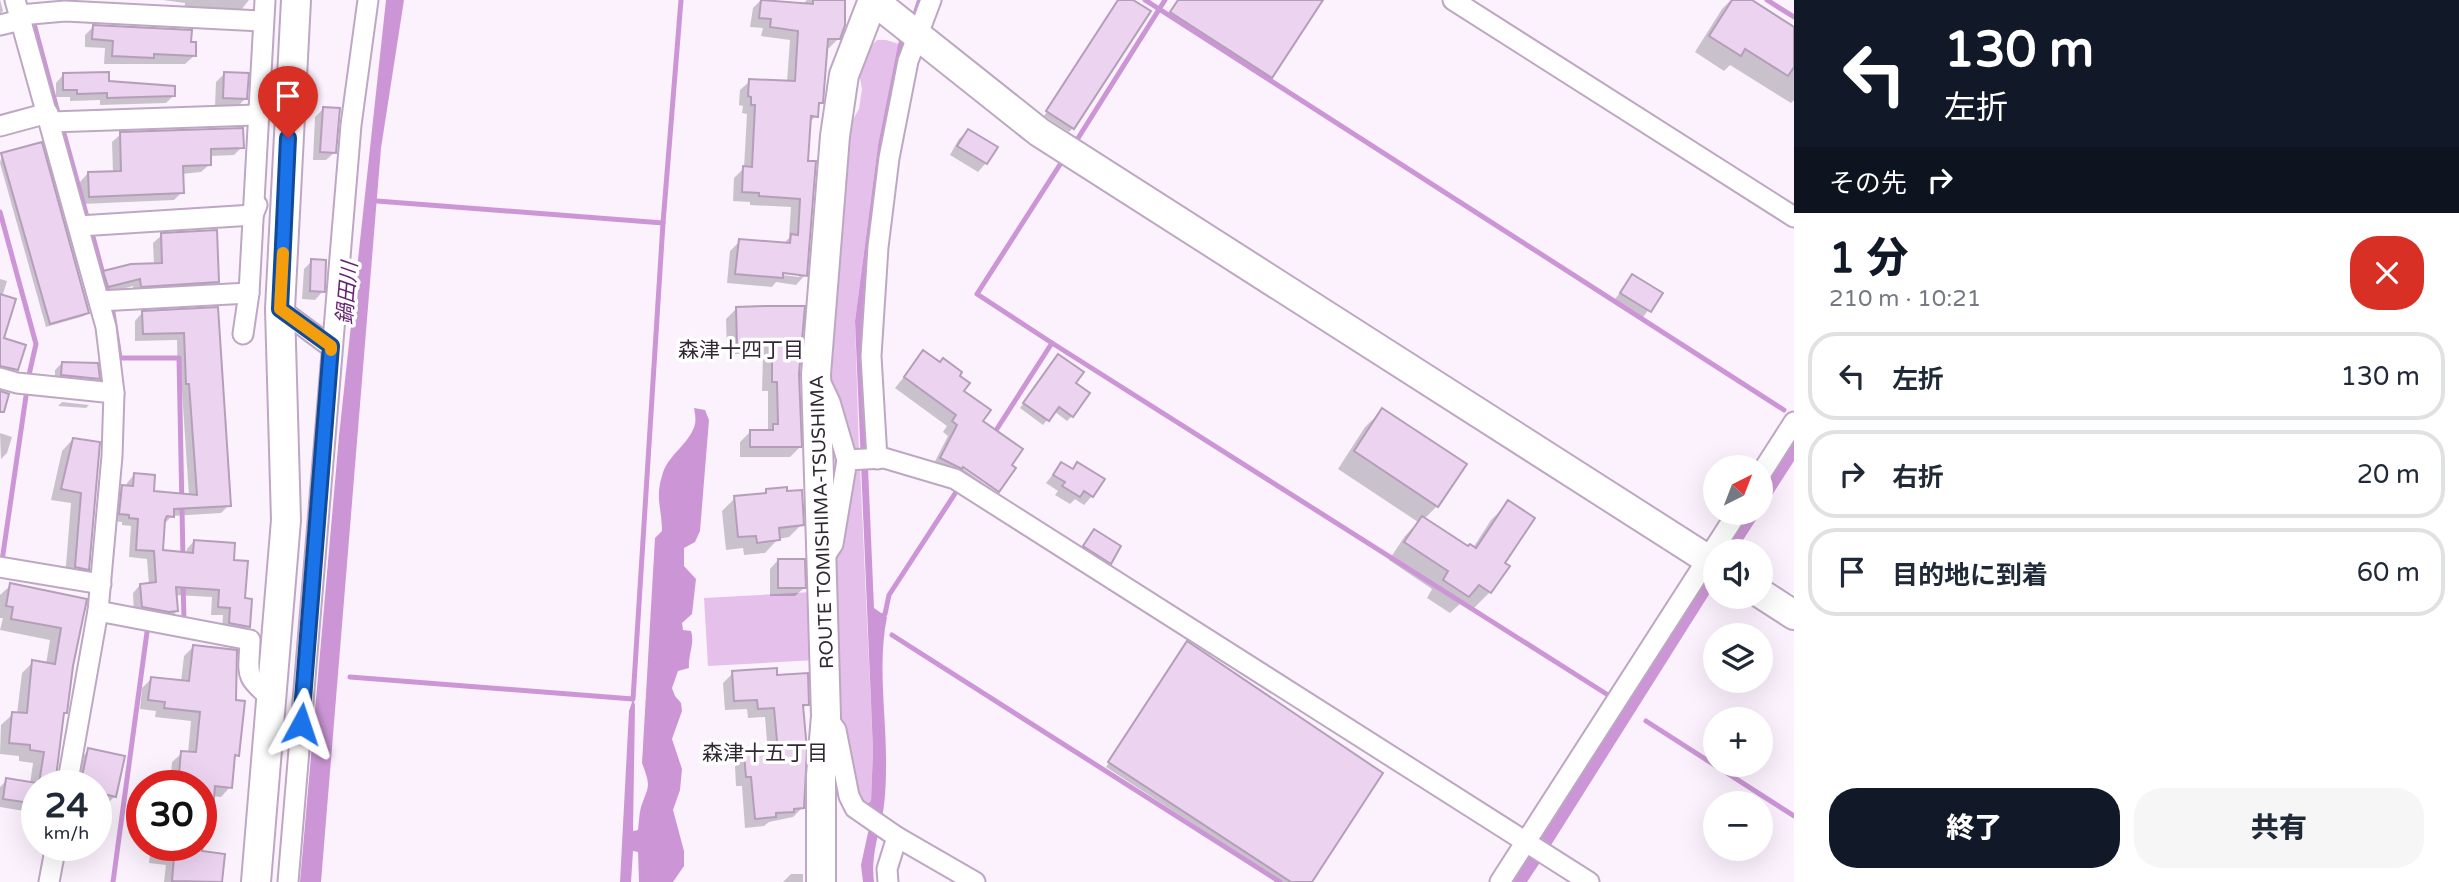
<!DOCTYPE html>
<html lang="ja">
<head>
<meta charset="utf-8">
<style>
  :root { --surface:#fff; --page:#f6f6f7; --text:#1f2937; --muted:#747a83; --line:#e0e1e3; --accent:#111827 }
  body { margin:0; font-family:"Varela Round","Noto Sans JP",sans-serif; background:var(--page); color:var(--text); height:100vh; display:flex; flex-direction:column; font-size:26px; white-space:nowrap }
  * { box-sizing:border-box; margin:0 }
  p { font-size:23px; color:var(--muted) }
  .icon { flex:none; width:38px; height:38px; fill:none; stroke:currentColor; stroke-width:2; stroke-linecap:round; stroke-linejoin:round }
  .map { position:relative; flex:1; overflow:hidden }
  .details { display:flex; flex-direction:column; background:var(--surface); width:665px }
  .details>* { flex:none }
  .guide { background:#111827; color:#fff; overflow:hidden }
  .needle { width:46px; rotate:42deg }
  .fabs { position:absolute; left:1703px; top:455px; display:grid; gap:14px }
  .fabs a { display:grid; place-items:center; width:70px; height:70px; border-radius:50%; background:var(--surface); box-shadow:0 7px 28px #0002; font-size:35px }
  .speed { position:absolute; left:21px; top:770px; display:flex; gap:14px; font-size:35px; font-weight:700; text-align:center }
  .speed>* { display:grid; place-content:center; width:91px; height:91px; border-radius:50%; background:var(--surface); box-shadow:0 7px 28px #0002; line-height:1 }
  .speed small { font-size:18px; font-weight:400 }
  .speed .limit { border:10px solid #d22; background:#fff; color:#111 }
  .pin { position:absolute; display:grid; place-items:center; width:60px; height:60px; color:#fff; margin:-72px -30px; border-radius:50% 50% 50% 0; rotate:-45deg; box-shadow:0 0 7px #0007 }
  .pin .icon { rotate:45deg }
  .me { position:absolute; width:77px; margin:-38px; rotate:5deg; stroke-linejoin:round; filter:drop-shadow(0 0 5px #0008) }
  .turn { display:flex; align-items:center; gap:24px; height:147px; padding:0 35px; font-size:32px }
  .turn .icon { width:91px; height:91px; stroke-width:2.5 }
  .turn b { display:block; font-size:49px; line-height:60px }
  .then { display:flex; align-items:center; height:66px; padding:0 35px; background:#0003; gap:14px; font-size:26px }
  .round { display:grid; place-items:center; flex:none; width:74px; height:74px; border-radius:28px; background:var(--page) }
  .summary { display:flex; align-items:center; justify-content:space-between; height:119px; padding:0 35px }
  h1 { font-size:42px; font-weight:800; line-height:52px; color:var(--accent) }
  .cta { display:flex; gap:14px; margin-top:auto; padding:14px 35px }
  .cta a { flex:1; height:80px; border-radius:28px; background:var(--accent); color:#fff; font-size:28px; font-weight:800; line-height:80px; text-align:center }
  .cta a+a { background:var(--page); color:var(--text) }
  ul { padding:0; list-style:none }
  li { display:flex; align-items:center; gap:21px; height:88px; margin:0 14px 10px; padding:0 21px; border:4px solid var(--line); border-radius:28px }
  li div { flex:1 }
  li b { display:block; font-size:26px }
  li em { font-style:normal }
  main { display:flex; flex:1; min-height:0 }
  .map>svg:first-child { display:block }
</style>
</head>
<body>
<main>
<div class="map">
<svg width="1794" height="882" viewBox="0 0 1794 882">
  <rect width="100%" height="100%" fill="#fcf2fe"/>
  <g fill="#e4c0eb">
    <polygon points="877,40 886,40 899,44 878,145 855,321 859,451 853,450 828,374 832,294 851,123 859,109 862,89 858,68 864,53"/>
    <polygon points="860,466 873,751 871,801 866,805 858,799 834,705 831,582 851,471"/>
    <polygon points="813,592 816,660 708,666 704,598"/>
  </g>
  <g fill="#cc96d6">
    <polygon points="386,0 404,0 381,148 321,882 300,882 339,436"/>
    <path d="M917,0h8l-56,282 -7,43 12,283 13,9c-10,49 0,101 -1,152 0,15 -1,34 -4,49 -5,21 -11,42 -8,64h-11l-2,-17 8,-37 -3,-23 5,-4 2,-50 -18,-430 23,-176 22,-110 11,-17z"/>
    <path d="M694,408l11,2 4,10 -9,111 -5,11 -11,6v18l12,13 -4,35 -10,9 1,7 8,1c4,12 -3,24 -2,37l-11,3 -6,17 3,8 6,7 1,8 -10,28 10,30 -2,21 -7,20 11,41v15l-11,16h-34l-1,-30 -5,-1 -2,31h-11l9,-171 4,-12 2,6 -2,126 5,-1c1,-8 1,-16 3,-23 8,-22 10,-20 1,-44l13,-225 7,-7c0,-21 -7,-33 0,-55 5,-21 28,-32 33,-52 1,-4 0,-11 -1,-16z"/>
    <polygon points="1794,439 1794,461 1736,551 1722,551 1747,513 1760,513 1761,491"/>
    <polygon points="1715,562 1715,585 1541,861 1527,882 1512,882"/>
  </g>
  <g fill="#0003" fill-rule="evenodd">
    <polygon points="0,0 3,11 0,14"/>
    <polygon points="163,0 249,0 241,10 184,12 185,3"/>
    <path d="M761,0l42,4 4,-4h36l-4,38 -10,10h-3l-5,54 -4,4 -1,10 -8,8 -3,151 -9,10 -20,-3 -4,5 -45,-4 3,-32 10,-10 42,4 7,-7 2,-31 -41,-2v-3l-17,-1 1,-23 10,-10 3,-54 -5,-1 1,-7 -4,-1 1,-15 10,-9 37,1 3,-42 -29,-4 2,-8 -13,-1 3,-19zM775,270l24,3v4l-25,-3z"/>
    <polygon points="1119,0 1130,0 1073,128 1069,132 1044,116"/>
    <polygon points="1179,0 1321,0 1267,81 1168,16"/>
    <polygon points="1731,0 1749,0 1794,29 1794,100 1791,103 1730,65 1724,71 1695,52 1722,9"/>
    <polygon points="94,26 189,43 194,56 185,64 104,64 105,48 85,47 85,35"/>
    <polygon points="225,73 246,98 237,107 215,106 216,82"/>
    <polygon points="63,75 107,83 173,96 166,103 100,105 100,100 70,101 70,97 56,97 56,83"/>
    <polygon points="324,108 335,152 326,160 313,160 315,117"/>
    <polygon points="968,131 986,163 978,172 950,155 959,139"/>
    <polygon points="121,134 242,147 234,155 209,156 210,164 201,172 181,174 182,192 174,200 81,204 80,182 88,173 113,173 112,142"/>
    <polygon points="2,154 87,312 84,316 46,327 0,163"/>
    <polygon points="162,235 217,282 209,290 133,294 133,286 100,295 96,281 104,273 154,265 153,243"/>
    <polygon points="312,261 323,291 315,300 302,299 304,269"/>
    <polygon points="1632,276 1660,294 1641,320 1613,302"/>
    <polygon points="0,279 7,281 2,297 2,339 16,369 10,375 0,373"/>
    <polygon points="803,308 798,374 800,447 790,457 740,457 740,442 751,431 768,431 768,391 762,391 763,354 727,354 726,319 736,309"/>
    <polygon points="216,309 229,505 221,513 172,516 163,525 162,551 186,554 187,549 194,541 232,562 243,600 250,600 248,627 240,634 222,631 223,615 211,615 212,597 175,595 177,611 169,619 134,614 133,593 140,585 149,585 147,559 129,557 131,526 122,525 122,522 112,521 114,495 122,487 126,487 127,483 134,475 152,492 189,496 182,391 178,391 177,340 135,341 135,321 142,313"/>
    <polygon points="924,352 957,376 962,392 981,421 955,463 996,492 987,501 931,469 948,436 943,432 947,426 895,388"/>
    <polygon points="1054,361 1073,383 1072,416 1067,421 1054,411 1043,425 1020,408"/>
    <polygon points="62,363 98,379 91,386 55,382 55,370"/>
    <polygon points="62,402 89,405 86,408 58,406"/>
    <polygon points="1383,410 1437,506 1424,519 1467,548 1473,548 1491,520 1508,503 1502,563 1490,592 1473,609 1462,602 1450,613 1427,598 1432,589 1389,560 1405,536 1418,522 1338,469 1365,427"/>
    <polygon points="0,433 12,437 7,453 1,459"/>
    <polygon points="73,439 98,444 88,568 77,579 65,578 71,503 51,500 62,451"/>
    <polygon points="1061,464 1071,470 1077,464 1092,496 1084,505 1075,499 1070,504 1055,495 1058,491 1046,483"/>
    <polygon points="767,491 802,524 789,537 778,539 765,553 744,555 743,548 726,550 722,511 735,498 762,495"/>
    <polygon points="1094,532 1110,563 1101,571 1076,555"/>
    <polygon points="778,560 804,588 795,596 770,596 770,569"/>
    <polygon points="11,585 85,601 71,666 66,712 62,716 53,784 37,786 36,813 0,807 0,787 7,780 30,784 33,763 19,761 19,756 0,754 1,725 13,714 17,714 22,673 33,662 46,664 50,640 0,630 3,618 0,618 0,595"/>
    <polygon points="193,647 235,702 237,755 232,760 230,787 221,797 213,796 203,821 201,842 201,786 170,786 172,762 182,753 188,753 191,721 155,717 156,711 140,709 142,688 151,679 181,682 184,656"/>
    <polygon points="1184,647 1309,882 1282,882 1106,767"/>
    <polygon points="733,673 776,677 807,704 801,710 803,807 793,817 769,822 764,826 745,828 742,786 736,786 735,766 745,756 768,754 765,717 748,718 747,709 725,710 723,683"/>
    <polygon points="89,750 115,796 102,809 96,808 96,786 70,786 76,763"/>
    <polygon points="151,845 201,845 200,853 223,855 220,882 164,882 166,865 149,863"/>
    <polygon points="791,874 803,874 803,882 783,882"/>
  </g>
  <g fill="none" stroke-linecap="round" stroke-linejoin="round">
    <g stroke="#cc96d6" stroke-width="5">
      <polyline points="1145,0 1784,410"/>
      <polyline points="1767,0 1794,17"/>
      <polyline points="33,20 58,113"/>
      <polyline points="63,130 87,217"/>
      <polyline points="1075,143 1165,0"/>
      <polyline points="377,201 663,223"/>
      <polyline points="0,212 36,344 29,375"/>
      <polyline points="92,233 108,293"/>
      <polyline points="112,306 120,358 179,358 183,559"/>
      <polyline points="1052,343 1608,695"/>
      <polyline points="993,435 1052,343 977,294 1061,163"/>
      <polyline points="2,561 26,396"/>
      <polyline points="183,583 184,619"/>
      <polyline points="881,617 885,614 889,595 958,489"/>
      <polyline points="892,635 1280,882"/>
      <polyline points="350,677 633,699 663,223 681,0"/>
      <polyline points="1646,721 1794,816"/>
      <polyline points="113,882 147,632"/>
    </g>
  </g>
  <g fill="#ecd4f0" stroke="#b59eb9" stroke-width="2">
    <polygon points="761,0 813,4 813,0 845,0 845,25 840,39 828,39 823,103 819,103 818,117 811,116 808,161 816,161 807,276 783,273 783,278 735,274 739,239 790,243 791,234 798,235 800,199 759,196 759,193 742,192 743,166 752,167 755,105 751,105 751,97 748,96 749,79 795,81 798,31 770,27 771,19 759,18"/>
    <polygon points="1118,0 1133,0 1151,11 1074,129 1046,111"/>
    <polygon points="1178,0 1323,0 1272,78 1170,12"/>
    <polygon points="1732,0 1752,0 1794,27 1794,67 1788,76 1745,49 1741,56 1709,36"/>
    <polygon points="93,25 192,30 191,42 196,42 196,56 154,54 154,58 112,56 113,41 92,39"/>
    <polygon points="109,72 109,81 175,86 175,96 107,98 107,93 77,94 77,90 63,90 63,73"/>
    <polygon points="224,72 249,73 247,99 223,98"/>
    <polygon points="323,107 340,108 336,153 320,152"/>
    <polygon points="243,128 244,148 211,149 211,165 183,166 184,193 89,197 88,172 121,171 120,132"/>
    <polygon points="968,129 998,147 987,164 957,146"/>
    <polygon points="42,142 89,313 50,324 1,153"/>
    <polygon points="217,230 219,282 141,287 140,279 108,287 103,271 131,264 162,263 161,233"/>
    <polygon points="311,259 326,260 325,292 310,291"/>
    <polygon points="1632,274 1663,293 1651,312 1620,293"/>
    <polygon points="0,294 16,299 4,338 26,345 18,370 0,366"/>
    <polygon points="766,306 805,306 799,374 802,447 750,447 750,430 773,430 773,424 778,424 777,382 772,382 772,344 737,345 736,307"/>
    <polygon points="218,307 231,506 174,509 174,517 167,516 165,520 163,550 193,553 194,540 235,543 234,560 248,561 245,598 252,599 250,627 229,623 230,608 218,607 219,590 176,587 178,611 169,612 142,607 140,584 156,582 154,551 136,550 138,519 129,518 129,515 119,514 122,485 133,486 134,473 155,475 154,491 197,495 189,384 186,384 184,333 143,334 142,311"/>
    <polygon points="923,350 940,362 943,358 962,372 960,376 970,383 964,391 991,410 983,421 1023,449 1012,465 1016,468 999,492 963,467 962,469 940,458 957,425 952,421 956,415 904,377"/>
    <polygon points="1058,354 1084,372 1076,383 1090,393 1073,417 1059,407 1049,421 1023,403"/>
    <polygon points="62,362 98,363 100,379 61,375"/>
    <polygon points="0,391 9,394 4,412 0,412"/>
    <polygon points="1382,408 1467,464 1438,507 1354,451"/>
    <polygon points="73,438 100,442 89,570 75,567 81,493 61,489"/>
    <polygon points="1061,462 1073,469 1077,462 1105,479 1093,497 1084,491 1080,497 1062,486 1065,482 1053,475"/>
    <polygon points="787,487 787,491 802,490 804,525 779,528 780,540 757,543 756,536 738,537 734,496 766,493 766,489"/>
    <polygon points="1508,500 1535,518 1505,563 1510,566 1491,593 1479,585 1469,597 1443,580 1448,571 1404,542 1422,516 1468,546 1470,544 1476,548"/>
    <polygon points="1094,529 1121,546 1111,564 1083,546"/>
    <polygon points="778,559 805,559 806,588 778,588"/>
    <polygon points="10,583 87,599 73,666 67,713 64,713 55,785 39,783 44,752 30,750 30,745 9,743 12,712 27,713 32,660 55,664 61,628 11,619 13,607 6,606"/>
    <polygon points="1187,641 1383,773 1312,882 1291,882 1108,762"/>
    <polygon points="193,645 237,650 236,700 245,701 239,756 235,755 232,788 215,786 212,823 201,822 201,786 178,786 181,751 196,752 200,712 164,708 165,702 148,700 151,677 189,681"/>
    <polygon points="777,668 777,675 808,673 809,705 803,705 807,750 804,808 794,809 794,812 776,813 776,817 755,819 751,777 746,777 744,754 778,752 774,708 758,709 757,700 734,701 732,671"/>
    <polygon points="88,748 125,756 116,797 96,792 96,786 80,786"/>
    <polygon points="6,778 37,783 37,804 3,799"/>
    <polygon points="175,845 203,845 202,851 225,854 222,882 172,881"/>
  </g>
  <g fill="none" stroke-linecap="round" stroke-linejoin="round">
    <g stroke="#bea7c3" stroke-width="23">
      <g id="street">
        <polyline points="15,0 106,327 114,393 112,456 98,611 67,786"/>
        <polyline points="1453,0 1794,217"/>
        <polyline points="20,15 65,11 263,21"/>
        <polyline points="0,25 21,20"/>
        <polyline points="51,122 258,115"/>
        <polyline points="0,126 48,113"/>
        <polyline points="79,226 253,215 257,205"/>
        <polyline points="99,301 249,293"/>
        <polyline points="280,309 331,347"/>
        <polyline points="243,334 249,293 265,0"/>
        <polyline points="0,378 17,383 114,393"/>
        <polyline points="820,381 830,402 847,460"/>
        <polyline points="877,459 871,356 878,247 889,158 908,61 931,0"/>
        <polyline points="1760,475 1794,422"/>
        <polyline points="825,556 833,544 847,460 884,458 955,479 1589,882"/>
        <polyline points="0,567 101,584"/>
        <path d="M98,611l152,29c-1,35 -7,35 21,58"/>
        <polyline points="827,718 836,730 849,796 855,808 897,837 975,882"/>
        <polyline points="49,882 56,845"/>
        <polyline points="288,882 351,125 368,0"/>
        <polyline points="888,882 887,869 897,837"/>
        <polyline points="1500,882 1737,513"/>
      </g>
    </g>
    <g stroke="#bea7c3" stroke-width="32">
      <g id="secondary">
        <polyline points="873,0 1039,132 1715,564"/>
        <polyline points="1760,593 1794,615"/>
        <polyline points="256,882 286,520 280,309 296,0"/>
        <polyline points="821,882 821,776 826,716 816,374 835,136 844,75 873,0"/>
      </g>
    </g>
    <use href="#street" stroke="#fff" stroke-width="19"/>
    <use href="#secondary" stroke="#fff" stroke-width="28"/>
  </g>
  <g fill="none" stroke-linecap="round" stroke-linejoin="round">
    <g stroke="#114b97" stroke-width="18">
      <polyline id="route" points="288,138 280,309 331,346 301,724"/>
    </g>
    <use href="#route" stroke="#1a73e8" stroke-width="12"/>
    <polyline stroke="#f59e0b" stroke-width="12" points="283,253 280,309 331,346 331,350"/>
  </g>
  <g text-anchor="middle" stroke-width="7" stroke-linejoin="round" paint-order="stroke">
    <g font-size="19" fill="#312833" stroke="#fff">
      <text transform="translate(821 522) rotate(-92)" y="7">ROUTE TOMISHIMA-TSUSHIMA</text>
    </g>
    <g font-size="21" font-style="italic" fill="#652572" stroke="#fff">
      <text transform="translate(347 293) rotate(-85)" y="7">鍋田川</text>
    </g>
    <g font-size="21" fill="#312833" stroke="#fff">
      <text x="741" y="357">森津十四丁目</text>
      <text x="765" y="760">森津十五丁目</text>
    </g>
  </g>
</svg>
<div class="fabs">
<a><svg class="needle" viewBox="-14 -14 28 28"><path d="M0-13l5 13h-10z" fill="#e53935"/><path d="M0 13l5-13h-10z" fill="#747a83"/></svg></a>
<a><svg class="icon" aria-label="sound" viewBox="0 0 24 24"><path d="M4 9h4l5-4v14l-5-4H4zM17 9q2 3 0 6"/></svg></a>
<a><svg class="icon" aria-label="layers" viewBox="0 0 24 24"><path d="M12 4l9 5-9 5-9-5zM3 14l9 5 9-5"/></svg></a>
<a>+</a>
<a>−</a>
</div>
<div class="speed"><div>24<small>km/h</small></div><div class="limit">30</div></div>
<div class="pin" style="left:288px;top:138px;background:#d93025"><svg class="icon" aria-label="arrive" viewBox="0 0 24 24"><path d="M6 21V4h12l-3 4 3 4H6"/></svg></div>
<svg class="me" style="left:301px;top:724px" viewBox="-20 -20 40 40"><path d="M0-17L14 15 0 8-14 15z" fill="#1a73e8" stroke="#fff" stroke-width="4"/></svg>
</div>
<section class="details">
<div class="guide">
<div class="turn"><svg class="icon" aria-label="left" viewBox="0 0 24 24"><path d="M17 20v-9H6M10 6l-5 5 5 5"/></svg><div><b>130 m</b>左折</div></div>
<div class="then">その先<svg class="icon" aria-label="right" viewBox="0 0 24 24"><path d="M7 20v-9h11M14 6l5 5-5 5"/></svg></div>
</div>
<div class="summary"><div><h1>1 分</h1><p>210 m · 10:21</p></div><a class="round" style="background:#d93025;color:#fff"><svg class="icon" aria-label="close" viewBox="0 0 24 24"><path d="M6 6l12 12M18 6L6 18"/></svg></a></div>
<ul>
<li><svg class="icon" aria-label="left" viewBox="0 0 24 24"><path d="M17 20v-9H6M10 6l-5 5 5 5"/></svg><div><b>左折</b></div><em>130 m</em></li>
<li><svg class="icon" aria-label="right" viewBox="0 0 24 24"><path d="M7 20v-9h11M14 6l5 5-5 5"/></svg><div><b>右折</b></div><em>20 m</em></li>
<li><svg class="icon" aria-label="arrive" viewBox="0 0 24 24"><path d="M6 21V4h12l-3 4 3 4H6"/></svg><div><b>目的地に到着</b></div><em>60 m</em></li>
</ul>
<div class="cta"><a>終了</a><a>共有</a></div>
</section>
</main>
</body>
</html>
